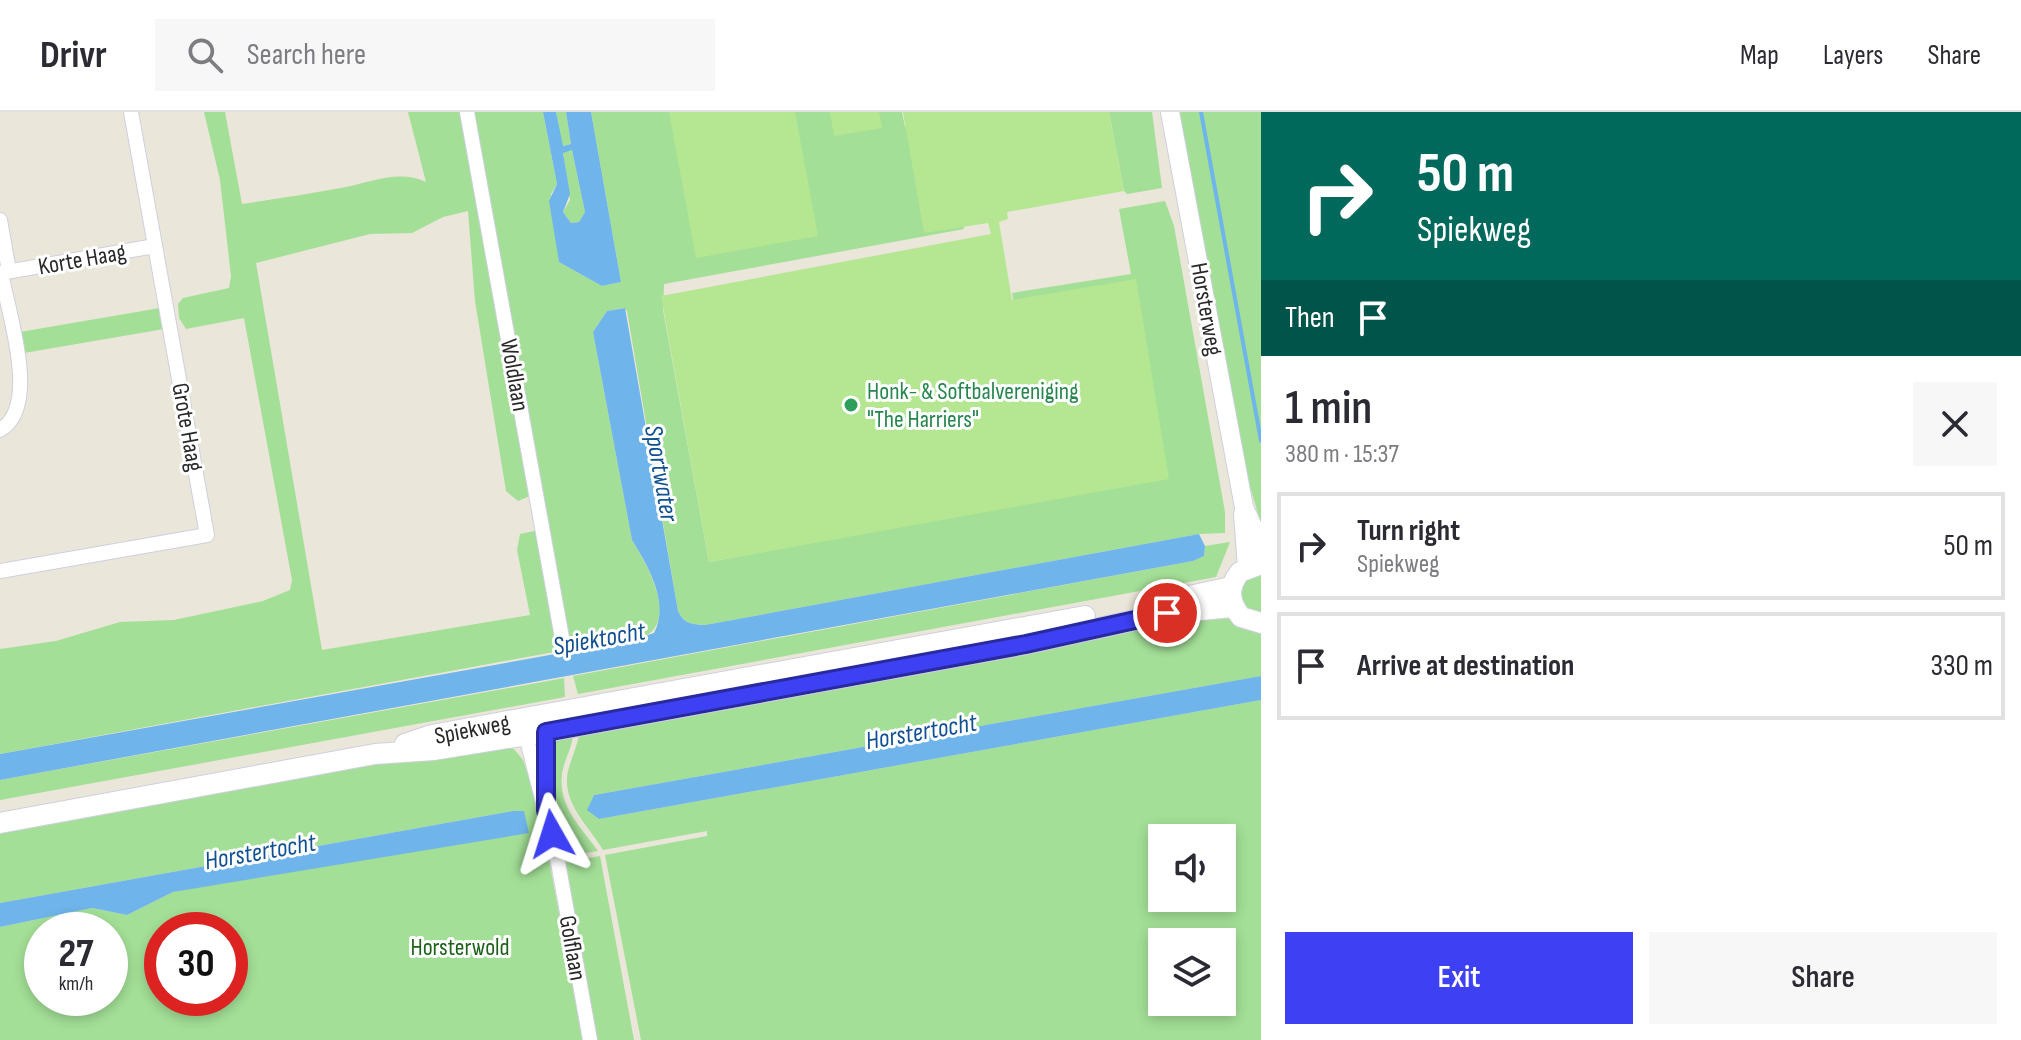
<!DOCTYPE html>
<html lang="en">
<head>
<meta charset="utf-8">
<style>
  :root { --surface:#fff; --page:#f7f7f7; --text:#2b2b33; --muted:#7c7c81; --line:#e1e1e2; --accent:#3d40f3 }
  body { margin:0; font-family:"Sofia Sans Condensed",sans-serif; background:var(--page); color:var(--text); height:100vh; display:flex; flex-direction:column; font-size:30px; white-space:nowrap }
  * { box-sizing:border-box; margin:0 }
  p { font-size:26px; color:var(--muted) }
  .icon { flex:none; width:44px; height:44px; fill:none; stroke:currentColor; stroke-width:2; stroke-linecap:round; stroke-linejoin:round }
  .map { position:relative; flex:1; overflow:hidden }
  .drawer { display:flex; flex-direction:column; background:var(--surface); width:760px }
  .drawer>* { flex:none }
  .hud { background:#00695c; color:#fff; overflow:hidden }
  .tools { position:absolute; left:1148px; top:712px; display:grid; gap:16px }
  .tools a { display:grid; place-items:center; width:88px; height:88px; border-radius:0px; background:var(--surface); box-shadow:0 4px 12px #0003; font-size:40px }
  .speed { position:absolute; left:24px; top:800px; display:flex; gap:16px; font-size:40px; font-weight:700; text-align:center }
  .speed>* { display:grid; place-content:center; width:104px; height:104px; border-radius:50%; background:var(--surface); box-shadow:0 4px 12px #0003; line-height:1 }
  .speed small { font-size:20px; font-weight:400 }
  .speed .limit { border:12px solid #d22; background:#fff; color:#111 }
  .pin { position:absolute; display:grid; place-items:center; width:68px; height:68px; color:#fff; margin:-34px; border:4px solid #fff; border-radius:50%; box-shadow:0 2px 8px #0007 }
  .me { position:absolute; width:88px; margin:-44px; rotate:354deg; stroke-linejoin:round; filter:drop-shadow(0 0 6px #0008) }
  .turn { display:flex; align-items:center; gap:28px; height:168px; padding:0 24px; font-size:36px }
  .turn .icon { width:104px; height:104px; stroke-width:2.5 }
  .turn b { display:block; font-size:56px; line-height:68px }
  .then { display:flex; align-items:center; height:76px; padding:0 24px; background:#0003; gap:16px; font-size:30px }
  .round { display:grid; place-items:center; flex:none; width:84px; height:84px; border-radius:0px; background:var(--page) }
  .head { display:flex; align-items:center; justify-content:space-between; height:136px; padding:0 24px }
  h1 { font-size:48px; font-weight:600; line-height:60px }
  .action { display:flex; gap:16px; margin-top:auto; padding:16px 24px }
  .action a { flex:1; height:92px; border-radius:0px; background:var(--accent); color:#fff; font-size:32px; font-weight:600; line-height:92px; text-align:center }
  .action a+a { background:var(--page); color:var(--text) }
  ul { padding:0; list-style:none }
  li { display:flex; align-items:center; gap:24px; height:108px; margin:0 16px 12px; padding:0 8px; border:4px solid var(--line); border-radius:0px }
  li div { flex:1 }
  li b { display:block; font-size:30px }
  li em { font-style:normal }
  header { display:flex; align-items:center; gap:48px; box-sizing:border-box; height:112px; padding:0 40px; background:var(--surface); border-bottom:2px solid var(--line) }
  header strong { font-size:38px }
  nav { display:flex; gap:44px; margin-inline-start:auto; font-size:28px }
  .search { width:560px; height:72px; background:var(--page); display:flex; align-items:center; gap:20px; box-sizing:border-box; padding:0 28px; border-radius:0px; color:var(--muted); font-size:30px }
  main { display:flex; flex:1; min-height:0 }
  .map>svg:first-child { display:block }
</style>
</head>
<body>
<header>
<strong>Drivr</strong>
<div class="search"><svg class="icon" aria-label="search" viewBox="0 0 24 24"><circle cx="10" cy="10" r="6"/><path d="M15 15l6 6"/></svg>Search here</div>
<nav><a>Map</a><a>Layers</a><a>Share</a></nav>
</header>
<main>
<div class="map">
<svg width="1261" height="928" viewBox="0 0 1261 928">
  <rect width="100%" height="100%" fill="#eae6d9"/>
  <g fill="#a3df97" fill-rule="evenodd">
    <path d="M204,0h21l17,92c33,-5 66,-10 99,-16 29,-5 57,-19 85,-6l-18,-70h54l70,383 -14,6 -12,-10 -31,-190 -7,-90 -25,6 -31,16 -42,1 -114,29 66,387 208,-35 -13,-65 3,-16 19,-4 20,121 -559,103v-105l56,-8 64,-19 54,-2 89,-19 27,-11 2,-10 -48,-262 -58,11 -7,-11 -1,-14 5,-6 46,-10 2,-12 -11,-96z"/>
    <path d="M470,0h73l14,72 -6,10 8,68 43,24 19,-4 -30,-170h311l3,15 39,-9 20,111 -300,55 -1,26 46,252 342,-64 -39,-205 119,-19 -12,-65 46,-8 9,25 51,286v21l-26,1 -494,91c-14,-1 -21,-1 -27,-14l-51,-300 -3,-3 -17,3 -14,21 39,208c14,23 48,81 11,97l-75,13z"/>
    <polygon points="556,0 566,0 571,32 562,34"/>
    <polygon points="1109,0 1152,0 1162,76 1127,82 1124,79"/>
    <polygon points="1177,0 1261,0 1261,412 1247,364"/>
    <polygon points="572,38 585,100 579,110 571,111 563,100 570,88 563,40"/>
    <polygon points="160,196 164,217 24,241 20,220"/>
    <polygon points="1230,430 1216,465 578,582 573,564 1193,449 1204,444 1205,434"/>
    <polygon points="1261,461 1261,504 1249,502 1237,476 1239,471"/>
    <path d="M1228,502l33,15v47l-667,119 -6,14 11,10 662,-119v340h-620l-36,-185 102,-19v-5l-104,19c-14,-24 -42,-47 -35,-79 4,-15 10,-26 12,-42l524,-100zM1162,726h60v60h-60zM1162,830h60v60h-60z"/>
    <polygon points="564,566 565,585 0,688 0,668"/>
    <path d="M573,620c0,16 -9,27 -11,42 -4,33 19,53 36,77l-36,6 -10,-99 3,-16z"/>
    <path d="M503,632l11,5 9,11 16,47 44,233h-583v-113l92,-19 35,7 46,-23 340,-81 -513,92v-73l387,-71zM42,818h68v68h-68zM162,818h68v68h-68z"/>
    <polygon points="600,744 634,928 597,928 564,751"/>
  </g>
  <g fill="#b5e793">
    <polygon points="669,0 795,0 818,124 696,146"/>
    <polygon points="830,0 879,0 882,16 834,24"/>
    <polygon points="903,0 1109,0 1124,79 1007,100 1008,107 999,110 1012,188 1136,167 1169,367 709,450 661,184 991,122 988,111 924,121"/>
  </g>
  <g fill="#6fb4ea" fill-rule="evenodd">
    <path d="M543,0h13l7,34 8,-2 -5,-32h25l30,170 -19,4 -43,-24 -10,-61 8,-17zM572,38l13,62 -6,10 -8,1 -8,-11 7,-18 -7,-41z"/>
    <path d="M625,196l53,303c6,13 13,13 27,14l494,-91 6,12 -1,10 -11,5 -1193,219v-26l633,-114 21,-7c16,-30 -6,-67 -22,-93l-39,-208 14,-21z"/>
    <polygon points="1261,564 1261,588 599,707 587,698 594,683"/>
    <polygon points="513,699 524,699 529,721 173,780 127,803 92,796 0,815 0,791"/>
  </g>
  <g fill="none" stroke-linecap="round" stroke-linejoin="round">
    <polyline stroke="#6fb4ea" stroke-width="4" points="1201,0 1261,329"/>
    <g stroke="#cfcfe0" stroke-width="16">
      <g id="minor">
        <polyline points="467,0 562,526"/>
        <polyline points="0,108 9,159"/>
        <polyline points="0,161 155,134"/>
        <path d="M0,318c41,-23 8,-118 1,-157"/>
        <polyline points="0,459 207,423 131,0"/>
        <polyline points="544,611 548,633 547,694"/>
        <polyline points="524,616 558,750 590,928"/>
      </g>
    </g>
    <g stroke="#cfcfe0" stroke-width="20">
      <g id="tertiary">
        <polyline points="1170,0 1244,395 1253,415 1261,448"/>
        <polyline points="1243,402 1247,455"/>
      </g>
    </g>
    <g stroke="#cfcfe0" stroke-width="22">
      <g id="secondary">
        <path d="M1261,452l-21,8c-13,16 -11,30 1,45l20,6"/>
        <polyline points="1167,489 1231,475"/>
        <polyline points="405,632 432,623 1085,504"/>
        <polyline points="0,711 375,642 433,638 546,620 1026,532 1167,501 1233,495"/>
      </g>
    </g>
    <use href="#minor" stroke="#fff" stroke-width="14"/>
    <use href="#tertiary" stroke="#fff" stroke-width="18"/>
    <use href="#secondary" stroke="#fff" stroke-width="20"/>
  </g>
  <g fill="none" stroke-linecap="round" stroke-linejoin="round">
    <g stroke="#282a9e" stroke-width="20">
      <polyline id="route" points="552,722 546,698 546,620 1026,532 1167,501"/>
    </g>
    <use href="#route" stroke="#3d40f3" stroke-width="14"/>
  </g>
  <circle fill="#2e9e5b" stroke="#fff" stroke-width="3" cx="851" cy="293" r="8"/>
  <g text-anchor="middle" stroke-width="6" stroke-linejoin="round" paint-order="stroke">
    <g font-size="24" fill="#282828" stroke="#fff">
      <text transform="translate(82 147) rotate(-10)" y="8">Korte Haag</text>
      <text transform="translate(1207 197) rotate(80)" y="8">Horsterweg</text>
      <text transform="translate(515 263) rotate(80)" y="8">Woldlaan</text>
      <text transform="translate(188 315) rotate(80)" y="8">Grote Haag</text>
      <text transform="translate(472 617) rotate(-11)" y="8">Spiekweg</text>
      <text transform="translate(573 836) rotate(80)" y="8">Golflaan</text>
    </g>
    <g font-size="24" fill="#27864d" stroke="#fff" text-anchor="start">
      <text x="867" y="287">Honk- &amp; Softbalvereniging<tspan x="867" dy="28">"The Harriers"</tspan></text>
    </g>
    <g font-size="24" fill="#1e611b" stroke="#fff">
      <text x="460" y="843">Horsterwold</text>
    </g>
    <g font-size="26" font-style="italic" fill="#115092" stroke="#fff">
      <text transform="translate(662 361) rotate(80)" y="9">Sportwater</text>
      <text transform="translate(599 526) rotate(-10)" y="9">Spiektocht</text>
      <text transform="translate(921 619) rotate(-10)" y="9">Horstertocht</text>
      <text transform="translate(260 739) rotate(-10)" y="9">Horstertocht</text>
    </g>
  </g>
</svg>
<div class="tools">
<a><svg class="icon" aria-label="sound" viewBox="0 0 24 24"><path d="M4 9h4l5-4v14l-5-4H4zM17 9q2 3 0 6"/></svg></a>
<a><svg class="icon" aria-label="layers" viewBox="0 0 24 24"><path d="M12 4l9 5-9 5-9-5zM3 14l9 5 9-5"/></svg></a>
</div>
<div class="speed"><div>27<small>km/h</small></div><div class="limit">30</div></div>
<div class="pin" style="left:1167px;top:501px;background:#d93025"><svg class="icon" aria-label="arrive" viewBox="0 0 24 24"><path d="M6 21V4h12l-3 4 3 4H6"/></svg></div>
<svg class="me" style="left:552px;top:722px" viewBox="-20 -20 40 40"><path d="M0-17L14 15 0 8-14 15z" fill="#3d40f3" stroke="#fff" stroke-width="4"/></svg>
</div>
<section class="drawer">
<div class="hud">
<div class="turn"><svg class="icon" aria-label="right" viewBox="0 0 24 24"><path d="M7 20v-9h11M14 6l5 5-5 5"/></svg><div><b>50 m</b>Spiekweg</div></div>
<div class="then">Then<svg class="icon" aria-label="arrive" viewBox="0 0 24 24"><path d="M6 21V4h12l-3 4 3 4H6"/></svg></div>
</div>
<div class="head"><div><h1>1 min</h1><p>380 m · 15:37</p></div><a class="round"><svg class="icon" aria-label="close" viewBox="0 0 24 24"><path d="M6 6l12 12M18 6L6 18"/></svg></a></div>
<ul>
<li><svg class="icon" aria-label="right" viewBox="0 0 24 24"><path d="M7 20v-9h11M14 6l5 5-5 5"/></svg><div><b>Turn right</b><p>Spiekweg</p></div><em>50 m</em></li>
<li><svg class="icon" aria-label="arrive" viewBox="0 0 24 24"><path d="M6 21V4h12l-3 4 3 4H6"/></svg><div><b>Arrive at destination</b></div><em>330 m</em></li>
</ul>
<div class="action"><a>Exit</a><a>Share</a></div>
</section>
</main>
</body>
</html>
